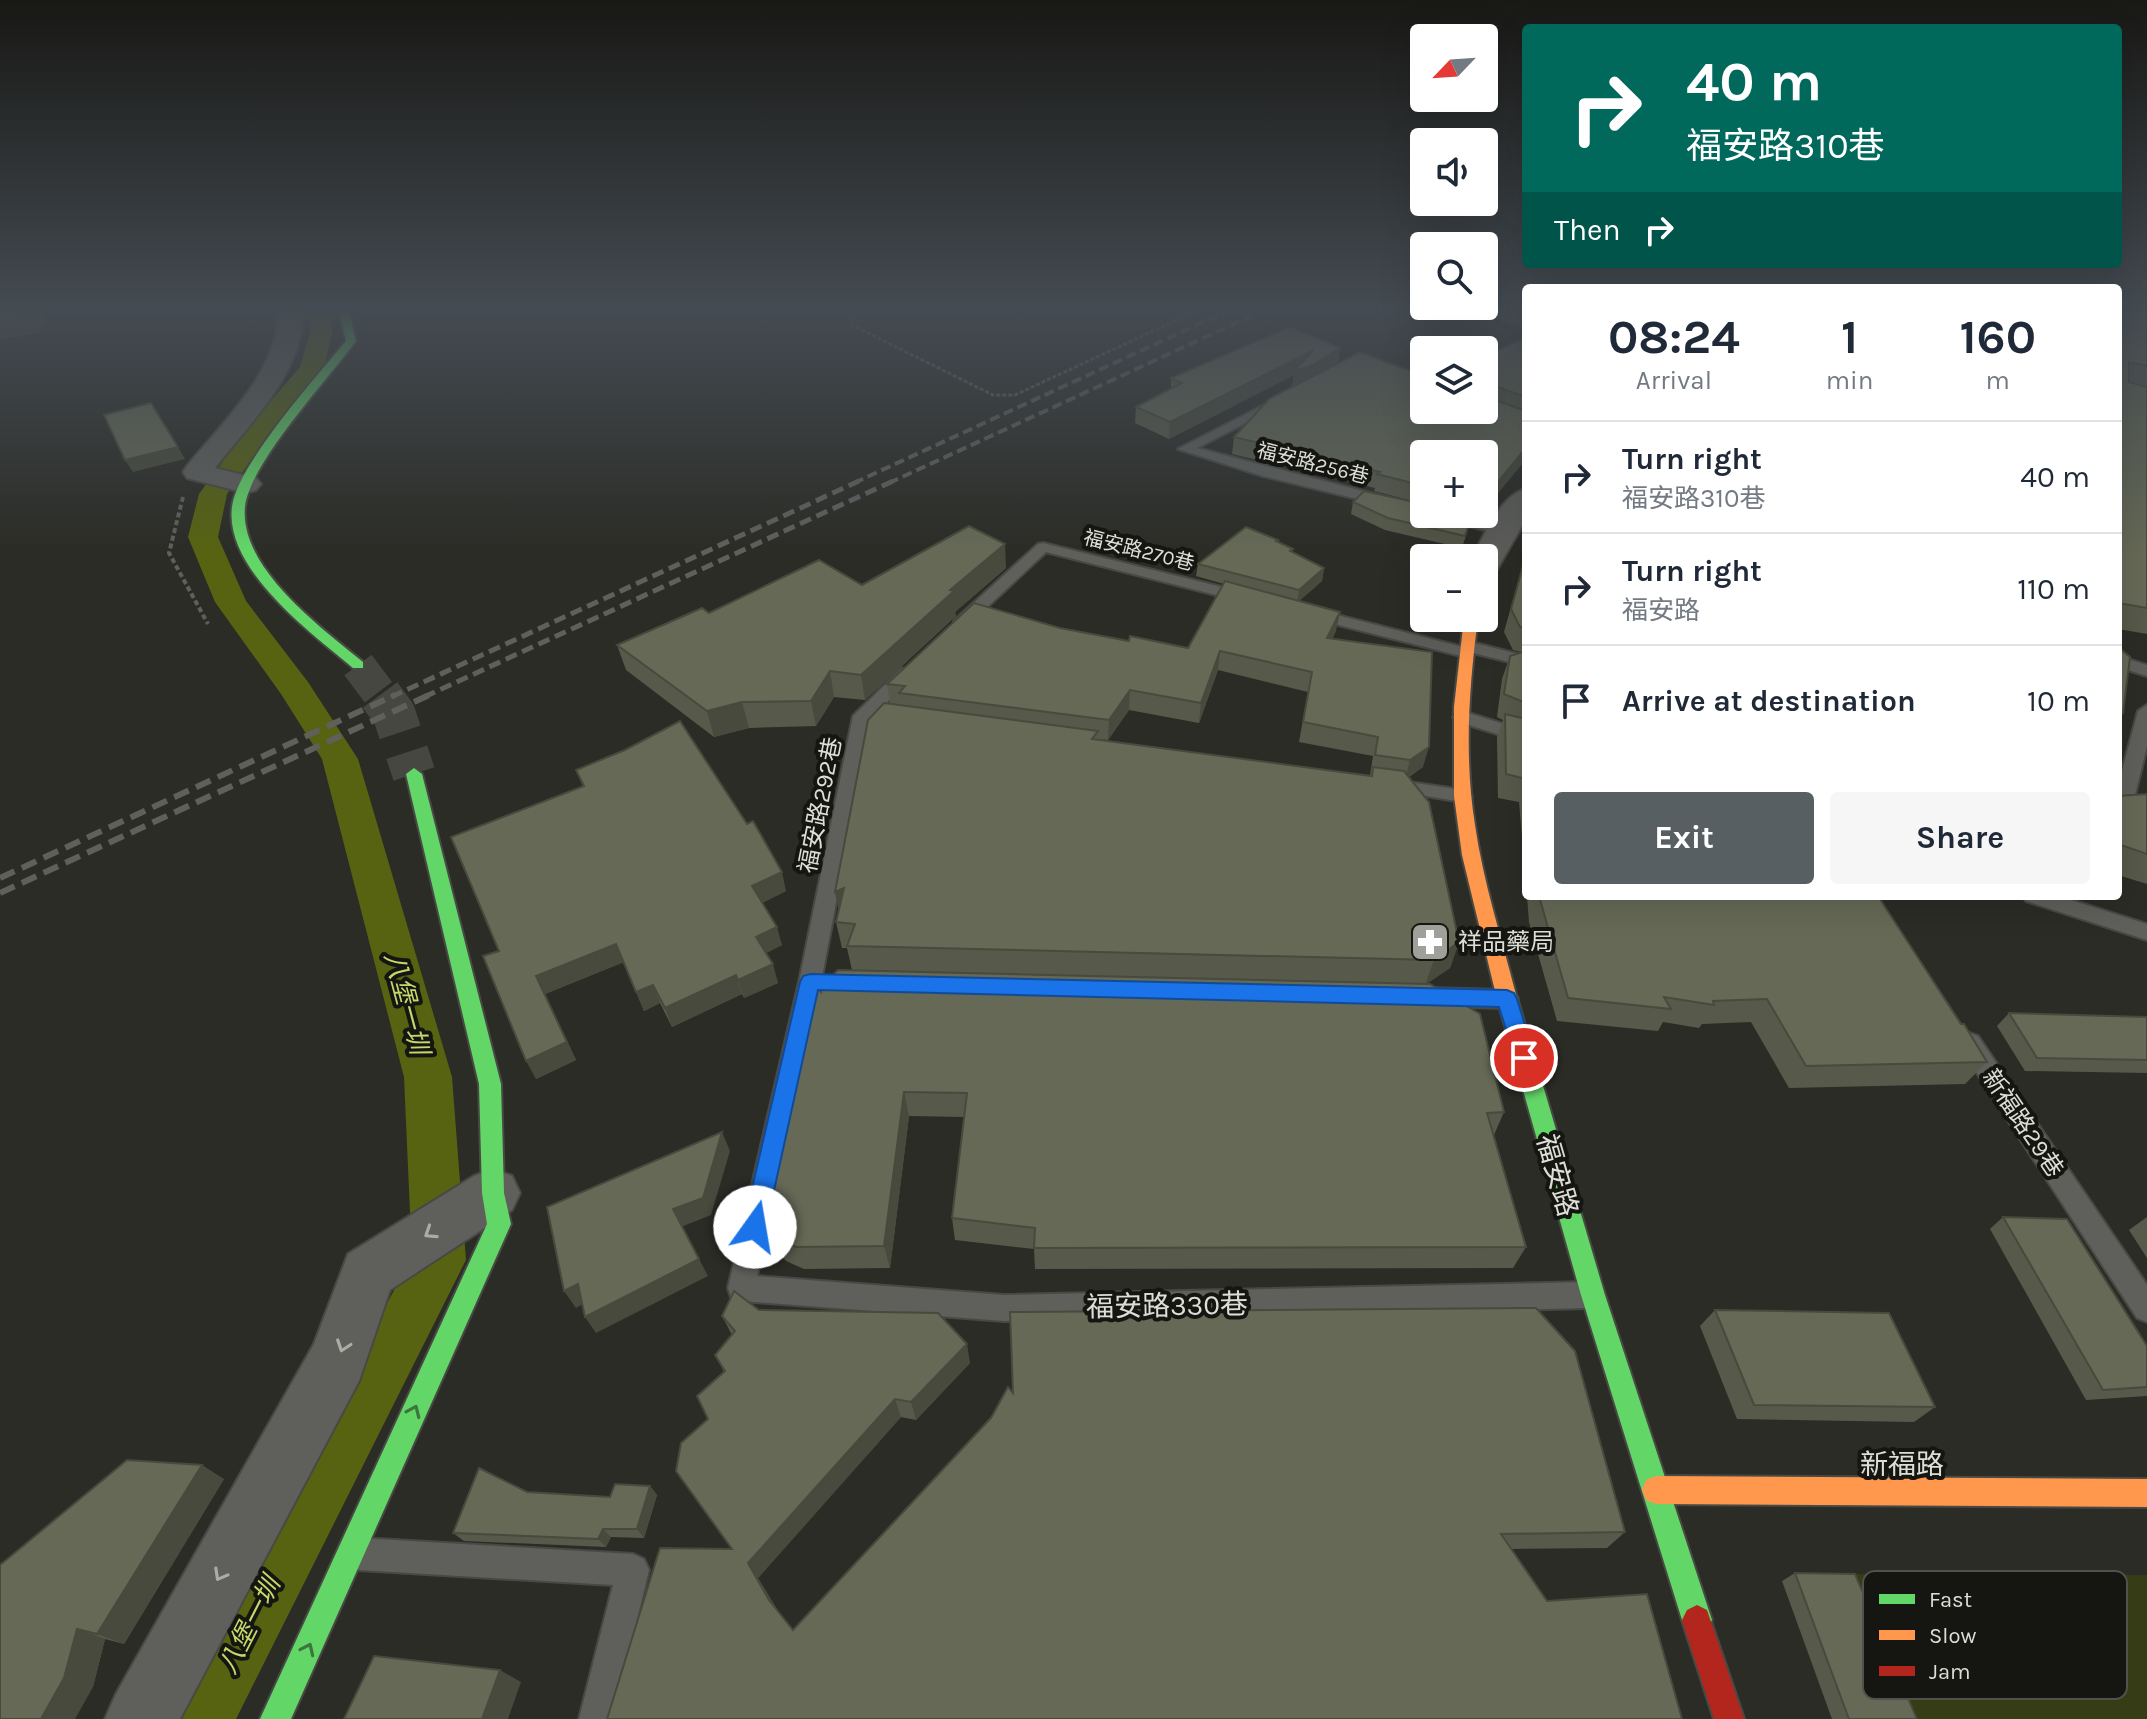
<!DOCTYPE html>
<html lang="en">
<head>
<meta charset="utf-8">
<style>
  :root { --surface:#fff; --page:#f6f6f7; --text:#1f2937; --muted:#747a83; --line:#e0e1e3; --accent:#585f63 }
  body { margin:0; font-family:Karla,"Noto Sans TC",sans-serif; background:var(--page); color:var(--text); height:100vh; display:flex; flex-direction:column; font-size:30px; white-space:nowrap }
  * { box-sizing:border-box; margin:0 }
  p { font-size:26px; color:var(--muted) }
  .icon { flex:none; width:44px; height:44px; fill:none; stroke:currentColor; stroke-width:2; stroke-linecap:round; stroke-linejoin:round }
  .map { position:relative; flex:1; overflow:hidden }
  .sheet { position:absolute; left:1522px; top:284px; width:600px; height:616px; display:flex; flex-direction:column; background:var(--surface); border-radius:8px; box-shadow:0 8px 32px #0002 }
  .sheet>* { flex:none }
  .top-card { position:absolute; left:1522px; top:24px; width:600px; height:244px; border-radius:8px; box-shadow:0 8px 32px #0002; background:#00695c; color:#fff; overflow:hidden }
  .needle { width:52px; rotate:245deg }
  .controls { position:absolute; left:1410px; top:24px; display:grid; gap:16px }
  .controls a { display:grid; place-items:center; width:88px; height:88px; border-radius:8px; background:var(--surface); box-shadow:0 8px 32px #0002; font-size:40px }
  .pin { position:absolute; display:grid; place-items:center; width:68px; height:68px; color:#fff; margin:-34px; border:4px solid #fff; border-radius:50%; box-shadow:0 2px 8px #0007 }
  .me { position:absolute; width:88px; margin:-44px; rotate:13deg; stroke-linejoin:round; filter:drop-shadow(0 0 6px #0008) }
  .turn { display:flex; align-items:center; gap:28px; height:168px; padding:0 32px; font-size:36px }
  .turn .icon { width:104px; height:104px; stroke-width:2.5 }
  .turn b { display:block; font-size:56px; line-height:68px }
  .then { display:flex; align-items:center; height:76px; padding:0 32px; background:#0003; gap:16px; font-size:30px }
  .eta { display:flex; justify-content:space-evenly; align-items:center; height:136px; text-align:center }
  .eta b { font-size:48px; font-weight:700; line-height:56px }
  .cta { display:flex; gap:16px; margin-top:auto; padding:16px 32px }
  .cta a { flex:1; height:92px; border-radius:8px; background:var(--accent); color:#fff; font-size:32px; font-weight:700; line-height:92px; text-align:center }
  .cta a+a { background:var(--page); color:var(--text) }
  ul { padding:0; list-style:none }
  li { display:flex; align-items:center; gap:24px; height:112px; padding:0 32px; border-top:2px solid var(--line) }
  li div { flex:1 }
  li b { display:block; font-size:30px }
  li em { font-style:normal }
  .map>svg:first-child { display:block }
</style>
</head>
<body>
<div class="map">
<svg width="2147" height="1719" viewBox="0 0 2147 1719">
  <rect width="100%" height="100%" fill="#2b2c26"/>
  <polygon fill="#363c16" points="1847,1574 2147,1575 2147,1719 1906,1719"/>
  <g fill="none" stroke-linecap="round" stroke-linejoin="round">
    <polygon fill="#576311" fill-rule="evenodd" points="308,311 330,311 332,332 324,369 263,443 227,494 218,537 246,601 308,682 358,759 452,1077 466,1260 236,1719 166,1719 176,1695 412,1257 404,1077 322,759 281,694 215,602 188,537 199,494 245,431 300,367 310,332"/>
    <polyline stroke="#464741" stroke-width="34" stroke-dasharray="34 17" stroke-linecap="butt" points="358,665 382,697"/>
    <polyline stroke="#464741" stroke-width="43" stroke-dasharray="43 21" stroke-linecap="butt" points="380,695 394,714 414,774"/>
    <g stroke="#484944" stroke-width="4">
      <g id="lane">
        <polygon points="1481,311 1498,311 1526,319 1526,326"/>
        <polygon points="1272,401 1282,404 1197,448 1424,507 1424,514 1429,514 1424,515 1263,476 1178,449"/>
        <polygon points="1438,514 1454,514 1509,530 1502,534 1439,519"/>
        <polygon points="1043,543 1250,594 1252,597 1244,602 1046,552 966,627 954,627 954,621 1038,544"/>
        <polygon points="1313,609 1459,646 1467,641 1526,656 1526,666 1473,653 1465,657 1307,617 1305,614"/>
        <polygon points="2118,656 2147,665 2147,676 2118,667"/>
        <polygon points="907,668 915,673 913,677 877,712 901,715 904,719 901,723 870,722 821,982 757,1276 1004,1295 1589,1282 1599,1286 1603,1295 1599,1304 1589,1308 1004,1321 741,1301 731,1297 728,1288 799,982 853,716 901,669"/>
        <polygon points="2147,705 2147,746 2134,799 2131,804 2118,807 2118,786 2138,711"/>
        <polygon points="1462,711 1526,731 1526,743 1456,721 1453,717"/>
        <polygon points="1395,780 1463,790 1472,796 1463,802 1388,790 1386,786"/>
        <polygon points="2023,896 2058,896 2147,924 2147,940 2026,901"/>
        <polygon points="1426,988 1507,990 1515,993 1518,999 1515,1005 1507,1008 1426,1006 1418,1003 1415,997 1418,991"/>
        <polygon points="1970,1033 1978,1036 2147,1285 2147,1322 2137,1318 1962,1050 1959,1043 1962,1036"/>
        <polygon points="359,1538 633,1554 644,1559 649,1570 613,1719 579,1719 613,1585 359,1570 348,1565 343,1554 348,1543"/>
      </g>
    </g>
    <g stroke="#484944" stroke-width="4">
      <g id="street">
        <path d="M279,311h24c0,62 -52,111 -88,157l41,10 5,6 -5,6 -10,3 -59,-15 -4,-6 4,-6c37,-45 90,-93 92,-155z"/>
        <path d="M1526,489v30l-31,54 -11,3v-18h-12c12,-22 28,-63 54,-69z"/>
        <polygon points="493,1169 512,1176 520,1193 512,1210 390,1290 359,1381 180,1719 105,1719 116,1694 314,1344 348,1254 474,1176"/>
      </g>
    </g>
    <g stroke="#484944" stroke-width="4">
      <g id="fast">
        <path d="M339,311h10l7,30c-27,37 -107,123 -111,166 -6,61 77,121 118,155v6h-10c-42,-35 -129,-99 -121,-161 5,-42 85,-131 114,-166z"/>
        <polygon points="414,768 422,774 501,1084 504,1193 511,1224 291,1719 260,1719 487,1224 482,1193 479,1084 406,774"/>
        <polygon points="1505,983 1512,985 1515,991 1605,1295 1712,1620 1707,1630 1697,1635 1687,1630 1682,1620 1581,1295 1495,991 1498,985"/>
      </g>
    </g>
    <g stroke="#484944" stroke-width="4">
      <g id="slow">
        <path d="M1464,618h14c-9,69 -14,138 -3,207 8,56 26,111 40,166l-3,6 -7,2 -7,-2 -3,-6 -33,-136 -8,-59v-89z"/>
        <polygon points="1656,1476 2147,1479 2147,1507 1656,1504 1646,1500 1642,1490 1646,1480"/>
      </g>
    </g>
    <g stroke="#484944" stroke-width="4">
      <polygon id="jam" points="1697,1605 1707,1610 1744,1719 1714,1719 1682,1620 1687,1610"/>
    </g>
    <polyline stroke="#5f5f5c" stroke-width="3" stroke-dasharray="4 2" stroke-linecap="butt" points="861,311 850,324 993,395 1015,395 1196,311"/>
    <polyline stroke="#5f5f5c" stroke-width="4" stroke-dasharray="5 3" stroke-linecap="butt" points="183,497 169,553 208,624"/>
    <use href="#lane" fill="#5f605c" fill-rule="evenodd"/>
    <use href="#street" fill="#5f605c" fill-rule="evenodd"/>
    <use href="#fast" fill="#63d668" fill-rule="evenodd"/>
    <use href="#slow" fill="#ff974d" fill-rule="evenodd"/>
    <use href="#jam" fill="#b3261e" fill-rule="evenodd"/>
    <g stroke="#5f5f5c" stroke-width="4" stroke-dasharray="10 5" stroke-linecap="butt">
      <polyline points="854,483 1227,311"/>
      <polyline points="889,483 1262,311"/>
    </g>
    <g stroke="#5f5f5c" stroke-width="5" stroke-dasharray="12 6" stroke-linecap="butt">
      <polyline points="391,697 859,481"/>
      <polyline points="424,697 893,481"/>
    </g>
    <g stroke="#5f5f5c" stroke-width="6" stroke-dasharray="16 8" stroke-linecap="butt">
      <polyline points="0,878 395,695"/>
      <polyline points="0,893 429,695"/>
    </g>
  </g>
  <g fill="#575a4a" fill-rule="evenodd">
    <polygon points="1504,311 1526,311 1526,318"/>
    <polygon points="2118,311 2147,311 2147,634 2118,629"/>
    <polygon points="1526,338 1526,459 1488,505 1484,507 1484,454 1424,454 1424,504 1374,491 1375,488 1232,454 1234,437 1292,387 1294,375 1169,439 1135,423 1136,407 1171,389 1171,378 1340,348 1338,364 1424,410 1484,355"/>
    <polygon points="1353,502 1424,514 1473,514 1462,548 1385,530 1351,514"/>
    <path d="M1278,542l15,7 -1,3 32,16 -2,13 -23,20 37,30 -4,8 91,128 -14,10 50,165 -9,26 -24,16 78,128 -10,23 32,112 -13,21 -478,1 -1,-20 -79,-9 -3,-22 12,-101 -55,-1 -19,152 -86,1 -18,-8 -8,-9 -13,-32 56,-228 31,-22 -5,-22h-5l-6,-26 54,-219 -3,-19 173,-56 69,13 59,7 36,-64 -28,-8 2,-12zM1218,670l90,22 -9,50 74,14 -3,19 1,1 -274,-37 11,1 21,-30 70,13z"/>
    <polygon points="1526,553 1526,883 1519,802 1498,798 1497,737 1503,720 1497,717 1502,679 1510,656 1521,652 1513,650 1504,632"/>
    <polygon points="1006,568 955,612 956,616 865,700 834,697 816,726 749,728 714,737 626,670 617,645 709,613 862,585"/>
    <polygon points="576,770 786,891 762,903 782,945 766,953 778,983 744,998 742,994 672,1027 660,1003 644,1011 624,962 545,994 576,1060 536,1079 499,951 583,787"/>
    <polygon points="2147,794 2147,884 2118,875 2118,796"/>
    <polygon points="1527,896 1878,896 1987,1062 1965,1084 1789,1088 1751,1022 1702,1024 1699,1028 1663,1022 1658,1031 1557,1021 1529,922"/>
    <polygon points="2009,1013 2147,1017 2147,1073 2025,1071 1997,1026"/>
    <polygon points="2003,1217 2147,1346 2147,1396 2086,1400 1990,1229"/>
    <polygon points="2147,1217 2147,1258 2129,1230"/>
    <polygon points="759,1310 970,1363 916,1420 901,1417 758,1578 778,1611 793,1630 1013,1393 1625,1532 1607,1548 1512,1549 1547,1601 607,1719 732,1549 708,1419 724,1372 715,1355 732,1335 722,1316"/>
    <polygon points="1715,1310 1935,1407 1914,1422 1737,1419 1700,1326"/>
    <polygon points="224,1479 124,1644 105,1639 93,1687 0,1565"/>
    <polygon points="650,1486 657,1495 644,1538 611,1537 606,1547 464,1541 453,1533 527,1492 610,1497"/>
    <polygon points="1795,1573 1917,1719 1832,1719 1782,1581"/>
  </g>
  <g fill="#474a3c">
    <polygon points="29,311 47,311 40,333 0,339 0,318"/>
    <polygon points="1340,348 1338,364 1292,387 1294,375 1169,439 1170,422 1314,350"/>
    <polygon points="178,447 185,459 133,472 125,460"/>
    <polygon points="1526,448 1526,459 1488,505 1484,507 1484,491"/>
    <polygon points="1005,544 1006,568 955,612 956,616 865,700 861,675 950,590"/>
    <polygon points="1324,568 1322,581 1297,603 1299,590"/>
    <polygon points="1340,612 1336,631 1323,657 1327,638"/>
    <polygon points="1220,651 1218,670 1199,723 1201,703"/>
    <polygon points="830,671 834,697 816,726 811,701"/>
    <polygon points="1130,690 1129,710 1108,740 1109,720"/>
    <polygon points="742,702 749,728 714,737 707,711"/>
    <polygon points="1429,747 1423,767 1405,779 1410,760"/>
    <polygon points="782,872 786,891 757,905 752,886"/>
    <polygon points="844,888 840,918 835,892"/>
    <polygon points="777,927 782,945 762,955 756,937"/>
    <polygon points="1459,942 1450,968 1425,985 1434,960"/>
    <polygon points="616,944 624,962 545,994 576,1060 536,1079 526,1061 536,976"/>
    <polygon points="773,964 778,983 744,998 738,980"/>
    <polygon points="736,975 742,994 672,1027 665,1008"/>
    <polygon points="653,985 660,1003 644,1011 636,992"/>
    <polygon points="904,1092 909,1116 890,1268 884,1246"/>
    <polygon points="722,1132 730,1151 711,1215 681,1227 673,1209"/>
    <polygon points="770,1218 778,1240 769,1230 774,1242 765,1220"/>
    <polygon points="699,1259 708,1276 596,1333 585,1317"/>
    <polygon points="578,1284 589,1300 576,1308 564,1291"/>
    <polygon points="967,1344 970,1363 916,1420 911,1402"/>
    <polygon points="895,1399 901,1417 758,1578 780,1614 769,1600 748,1563"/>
    <polygon points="202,1465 224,1479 124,1644 97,1634"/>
    <polygon points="650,1486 657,1495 644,1538 637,1529"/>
    <polygon points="603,1529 611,1537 606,1547 598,1539"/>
    <polygon points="77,1629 105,1639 93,1687 75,1719 41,1719"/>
    <polygon points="500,1670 521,1682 508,1719 482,1719"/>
  </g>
  <g fill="#656956" stroke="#474a3c" stroke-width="2">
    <polygon points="0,311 29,311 28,314 0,318"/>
    <polygon points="2118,311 2147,311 2147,366 2129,362 2129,382 2147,387 2147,608 2118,603"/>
    <polygon points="1290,327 1340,348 1311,366 1294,371 1314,350 1170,422 1136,407 1182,383 1171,378"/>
    <polygon points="1526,338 1526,397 1489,384 1484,392 1484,355"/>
    <polygon points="1360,352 1424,376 1424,410 1484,410 1484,396 1526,411 1526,448 1493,488 1484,491 1484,454 1424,454 1424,486 1377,474 1380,472 1234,437 1269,399"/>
    <polygon points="151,403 178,447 125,460 104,415"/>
    <polygon points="1364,491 1424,504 1424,514 1466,514 1472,515 1465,536 1388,518 1353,502"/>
    <polygon points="969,526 1005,544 950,590 954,591 861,675 830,671 811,701 742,702 707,711 617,645 702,608 709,613 819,560 862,585"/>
    <polygon points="1246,527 1278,540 1276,541 1293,549 1290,551 1324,568 1299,590 1198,564"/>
    <polygon points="1526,555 1526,628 1520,627 1511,609"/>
    <polygon points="1225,581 1340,612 1327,638 1432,652 1429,747 1410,760 1375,755 1378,737 1303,722 1312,672 1220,651 1201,703 1130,690 1109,720 899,693 905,686 887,684 974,603 1060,628 1129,641 1130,636 1188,648"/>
    <polygon points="2118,647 2130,657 2123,713 2118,717"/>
    <polygon points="1526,651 1526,703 1504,694 1510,656"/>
    <polygon points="884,703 1098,731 1092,739 1372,776 1373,767 1404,771 1429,802 1459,942 1434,960 847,946 855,924 836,922 844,888 835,892 868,720"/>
    <polygon points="1505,714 1526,719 1526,779 1506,774"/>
    <polygon points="680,721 747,824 753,821 782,872 752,886 777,927 756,937 773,964 738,980 736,975 665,1008 653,985 636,992 616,944 536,976 567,1042 526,1061 483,956 499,951 451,837 584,786 576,770 625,750"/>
    <polygon points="2147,794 2147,854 2118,844 2118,796"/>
    <polygon points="1539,896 1878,896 1961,1024 1964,1024 1987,1062 1806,1066 1767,999 1713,1001 1714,1005 1664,997 1671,1009 1568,998"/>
    <polygon points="838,970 1430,984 1480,1014 1504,1112 1487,1113 1526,1247 1034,1248 1035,1228 952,1218 967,1093 904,1092 884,1246 796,1247 777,1239 769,1230 770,1218 765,1220 814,982 821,992 823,984"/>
    <polygon points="2009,1013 2147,1017 2147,1060 2037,1058"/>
    <polygon points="722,1132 703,1198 673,1209 699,1259 585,1317 578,1284 564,1291 547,1207"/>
    <polygon points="2003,1217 2067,1219 2147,1346 2147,1387 2103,1390"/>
    <polygon points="734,1291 759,1310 938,1313 967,1344 911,1402 895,1399 748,1563 769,1600 793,1630 991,1418 1008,1387 1013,1393 1010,1312 1536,1308 1575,1351 1625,1532 1501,1534 1547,1601 1647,1594 1682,1719 607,1719 660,1548 732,1549 676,1471 681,1443 708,1419 697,1396 725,1371 715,1355 735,1331 722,1316"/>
    <polygon points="1715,1310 1889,1313 1935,1407 1754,1405"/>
    <polygon points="127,1460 202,1465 97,1634 77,1629 64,1678 41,1719 0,1719 0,1565"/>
    <polygon points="479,1468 527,1492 610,1497 615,1484 650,1486 637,1529 603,1529 598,1539 453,1533"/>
    <polygon points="1795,1573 1855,1574 1917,1719 1849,1719"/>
    <polygon points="374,1656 500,1670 482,1719 344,1719"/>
  </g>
  <defs><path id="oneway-chevron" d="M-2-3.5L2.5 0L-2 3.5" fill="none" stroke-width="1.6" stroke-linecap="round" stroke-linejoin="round" transform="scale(2)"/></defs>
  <g stroke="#aaaca6">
    <use href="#oneway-chevron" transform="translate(430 1233) rotate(147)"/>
    <use href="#oneway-chevron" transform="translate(343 1346) rotate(109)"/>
    <use href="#oneway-chevron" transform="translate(220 1575) rotate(119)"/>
  </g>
  <g stroke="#3c763c">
    <use href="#oneway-chevron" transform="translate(414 1411) rotate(-66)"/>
    <use href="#oneway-chevron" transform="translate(308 1649) rotate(-65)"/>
  </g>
  <linearGradient id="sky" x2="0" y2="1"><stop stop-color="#181815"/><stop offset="0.56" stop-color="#444b52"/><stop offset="1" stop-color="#444b52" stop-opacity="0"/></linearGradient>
  <rect width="2147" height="552" fill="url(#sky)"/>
  <polygon fill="#1a73e8" stroke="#114b97" stroke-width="2" points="810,974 1507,990 1514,993 1517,999 1535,1058 1532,1064 1524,1067 1517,1064 1499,1007 818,990 766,1227 763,1234 755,1238 746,1234 743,1227 800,982 803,976"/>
  <defs>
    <g id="pharmacy-square" transform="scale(2)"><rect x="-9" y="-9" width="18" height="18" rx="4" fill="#9ea099" stroke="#151611"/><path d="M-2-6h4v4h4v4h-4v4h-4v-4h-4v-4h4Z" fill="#fff"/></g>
  </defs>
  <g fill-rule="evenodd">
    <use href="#pharmacy-square" x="1430" y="942"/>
  </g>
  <g text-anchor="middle" stroke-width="8" stroke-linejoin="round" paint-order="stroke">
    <g font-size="20" fill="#dcded7" stroke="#151611">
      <text transform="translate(1313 463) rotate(14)" y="7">福安路256巷</text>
      <text transform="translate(1139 550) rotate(14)" y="7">福安路270巷</text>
    </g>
    <g font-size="24" fill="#dcded7" stroke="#151611">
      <text transform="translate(820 805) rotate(-79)" y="8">福安路292巷</text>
      <text transform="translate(2023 1123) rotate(56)" y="8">新福路29巷</text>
    </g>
    <g font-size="24" fill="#dcded7" stroke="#151611" text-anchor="start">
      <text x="1458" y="950">祥品藥局</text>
    </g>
    <g font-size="26" font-style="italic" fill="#c5d96b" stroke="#151611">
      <text transform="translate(407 1003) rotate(75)" y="9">八堡一圳</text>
      <text transform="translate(249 1625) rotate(-63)" y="9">八堡一圳</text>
    </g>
    <g font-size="28" fill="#dcded7" stroke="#151611">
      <text transform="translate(1558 1175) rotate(74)" y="10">福安路</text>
      <text transform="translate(1167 1305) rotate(-1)" y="10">福安路330巷</text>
      <text x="1902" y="1474">新福路</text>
    </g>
  </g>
  <rect x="1863" y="1571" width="264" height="128" rx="12" fill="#151611" stroke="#51524c" stroke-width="2"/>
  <rect x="1879" y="1594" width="36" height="10" fill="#63d668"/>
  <rect x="1879" y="1630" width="36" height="10" fill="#ff974d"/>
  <rect x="1879" y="1666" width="36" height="10" fill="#b3261e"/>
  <g font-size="22" fill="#dcded7">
    <text x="1929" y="1607">Fast</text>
    <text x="1929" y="1643">Slow</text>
    <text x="1929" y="1679">Jam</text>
  </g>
</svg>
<div class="controls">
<a><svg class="needle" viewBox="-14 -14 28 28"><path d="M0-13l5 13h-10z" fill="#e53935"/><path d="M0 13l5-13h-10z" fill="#747a83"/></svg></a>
<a><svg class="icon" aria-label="sound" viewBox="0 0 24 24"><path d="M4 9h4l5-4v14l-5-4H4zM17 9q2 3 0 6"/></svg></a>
<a><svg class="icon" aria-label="search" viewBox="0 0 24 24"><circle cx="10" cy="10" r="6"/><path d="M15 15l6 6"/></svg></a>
<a><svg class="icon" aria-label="layers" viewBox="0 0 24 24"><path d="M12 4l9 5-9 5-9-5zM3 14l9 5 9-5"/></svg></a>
<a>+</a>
<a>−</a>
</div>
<div class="pin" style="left:1524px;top:1058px;background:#d93025"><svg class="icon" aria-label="arrive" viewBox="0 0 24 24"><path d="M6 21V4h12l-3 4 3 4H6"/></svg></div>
<svg class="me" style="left:755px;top:1227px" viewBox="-20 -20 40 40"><circle r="19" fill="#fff"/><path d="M0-13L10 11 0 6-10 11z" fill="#1a73e8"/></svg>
<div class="top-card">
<div class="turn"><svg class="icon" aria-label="right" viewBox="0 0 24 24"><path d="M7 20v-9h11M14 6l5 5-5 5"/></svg><div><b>40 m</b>福安路310巷</div></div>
<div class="then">Then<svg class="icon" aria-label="right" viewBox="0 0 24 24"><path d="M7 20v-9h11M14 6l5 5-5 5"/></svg></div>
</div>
<section class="sheet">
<div class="eta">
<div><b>08:24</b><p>Arrival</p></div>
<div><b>1</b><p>min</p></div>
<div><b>160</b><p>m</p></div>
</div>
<ul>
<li><svg class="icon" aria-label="right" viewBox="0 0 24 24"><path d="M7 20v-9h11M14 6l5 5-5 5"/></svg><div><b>Turn right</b><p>福安路310巷</p></div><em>40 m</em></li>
<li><svg class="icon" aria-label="right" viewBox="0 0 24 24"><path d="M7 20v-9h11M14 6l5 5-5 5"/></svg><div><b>Turn right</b><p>福安路</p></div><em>110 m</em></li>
<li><svg class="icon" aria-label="arrive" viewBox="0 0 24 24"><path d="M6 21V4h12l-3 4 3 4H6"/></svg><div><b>Arrive at destination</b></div><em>10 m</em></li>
</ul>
<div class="cta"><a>Exit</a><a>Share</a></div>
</section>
</div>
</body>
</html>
